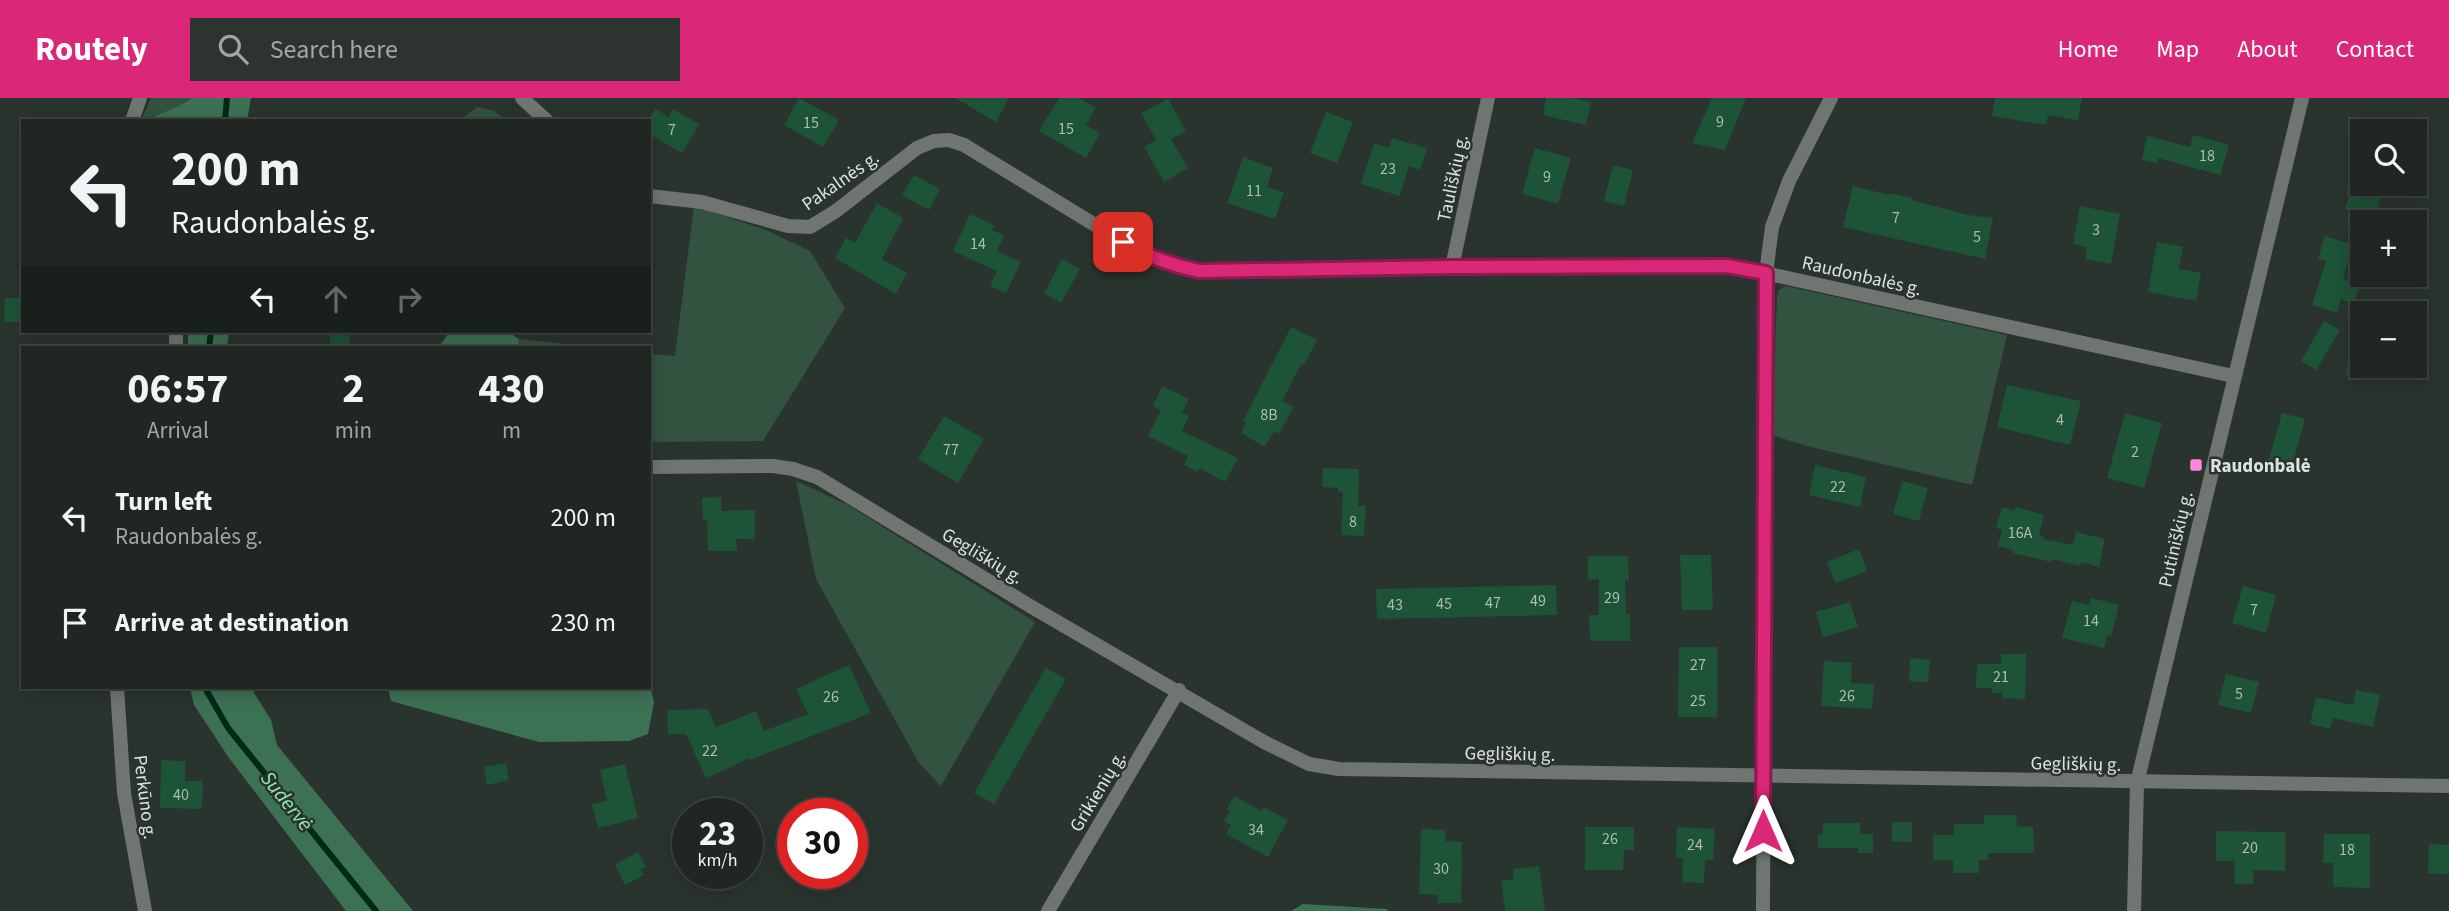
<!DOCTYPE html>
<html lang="en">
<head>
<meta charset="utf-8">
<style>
  :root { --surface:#202722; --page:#2d332f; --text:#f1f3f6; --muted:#a2a5a5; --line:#3d4440; --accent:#db2777 }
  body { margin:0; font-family:"Source Sans 3",sans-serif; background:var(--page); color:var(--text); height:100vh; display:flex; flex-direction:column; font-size:26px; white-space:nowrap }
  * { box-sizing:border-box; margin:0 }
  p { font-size:23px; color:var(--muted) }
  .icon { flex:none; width:38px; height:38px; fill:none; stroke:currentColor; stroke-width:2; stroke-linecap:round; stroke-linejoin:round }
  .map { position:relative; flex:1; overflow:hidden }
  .panel { position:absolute; left:21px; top:248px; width:630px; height:343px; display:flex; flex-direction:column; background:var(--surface); border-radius:0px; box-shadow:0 4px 18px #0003,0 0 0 2px var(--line) }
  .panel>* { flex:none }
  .banner { position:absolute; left:21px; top:21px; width:630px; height:214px; border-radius:0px; box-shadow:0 4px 18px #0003,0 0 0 2px var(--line); background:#202722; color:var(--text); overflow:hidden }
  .fabs { position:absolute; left:2350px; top:21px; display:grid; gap:14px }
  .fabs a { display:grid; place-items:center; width:77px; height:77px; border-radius:0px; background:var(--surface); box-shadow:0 4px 18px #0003,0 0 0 2px var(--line); font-size:35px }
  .speed { position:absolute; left:672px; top:700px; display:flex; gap:14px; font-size:35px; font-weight:700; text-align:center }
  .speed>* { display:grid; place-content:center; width:91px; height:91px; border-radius:50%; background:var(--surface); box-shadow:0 4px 18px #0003,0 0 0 2px var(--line); line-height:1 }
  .speed small { font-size:18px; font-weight:400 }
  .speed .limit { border:10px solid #d22; background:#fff; color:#111 }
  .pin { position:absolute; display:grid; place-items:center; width:60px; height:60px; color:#fff; margin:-30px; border-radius:14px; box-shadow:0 4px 10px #0006 }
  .me { position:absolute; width:77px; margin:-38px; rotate:0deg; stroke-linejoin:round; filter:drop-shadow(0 0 5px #0008) }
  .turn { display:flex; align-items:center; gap:24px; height:147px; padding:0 35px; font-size:32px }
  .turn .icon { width:91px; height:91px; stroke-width:2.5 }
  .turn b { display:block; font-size:49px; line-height:60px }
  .lanes { display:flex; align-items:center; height:66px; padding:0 35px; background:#0003; justify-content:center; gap:35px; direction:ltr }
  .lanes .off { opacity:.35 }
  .eta { display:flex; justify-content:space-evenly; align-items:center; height:119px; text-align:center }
  .eta b { font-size:42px; font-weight:700; line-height:49px }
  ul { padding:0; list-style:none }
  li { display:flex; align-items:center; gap:21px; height:105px; padding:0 35px }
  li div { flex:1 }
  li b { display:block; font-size:26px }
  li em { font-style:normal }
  header { display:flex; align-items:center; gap:42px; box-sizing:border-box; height:98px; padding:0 35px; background:var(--accent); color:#fff }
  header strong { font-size:33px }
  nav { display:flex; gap:38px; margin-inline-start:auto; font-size:24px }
  .search { width:490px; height:63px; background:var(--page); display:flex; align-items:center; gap:18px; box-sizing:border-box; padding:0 24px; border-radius:0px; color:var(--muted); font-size:26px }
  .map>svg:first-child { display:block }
</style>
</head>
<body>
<header>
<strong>Routely</strong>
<div class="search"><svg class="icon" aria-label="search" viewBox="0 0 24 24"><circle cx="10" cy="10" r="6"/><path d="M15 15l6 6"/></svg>Search here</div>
<nav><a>Home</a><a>Map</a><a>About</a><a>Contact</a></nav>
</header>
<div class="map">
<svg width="2449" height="813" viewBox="0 0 2449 813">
  <rect width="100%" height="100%" fill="#2a342e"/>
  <g fill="#325340">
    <path d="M151,0h41c-14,11 -32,13 -43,23h-8z"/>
    <polygon points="478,9 494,13 507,23 458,23"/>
    <polygon points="694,108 766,132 810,153 845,210 763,343 649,344 649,256 675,258"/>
    <polygon points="1786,188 2007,237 1972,387 1807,348 1772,337 1777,199 1779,192"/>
    <polygon points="519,241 602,250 517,250"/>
    <polygon points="796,383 848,407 1035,524 941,688 919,665 816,481"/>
  </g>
  <g fill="#3d7154">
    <path d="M192,0h59l-4,23h-98c11,-10 29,-12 43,-23z"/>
    <polygon points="188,233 229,233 227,250 188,250"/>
    <polygon points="453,233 507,233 519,241 517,250 438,250 448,236"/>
    <polygon points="649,584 654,604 648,636 629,643 539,644 391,603 388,590 649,590"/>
    <polygon points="190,590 251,590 271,622 277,647 413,813 346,813 229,660 194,607"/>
    <polygon points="1303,806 1387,811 1388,813 1291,813"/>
  </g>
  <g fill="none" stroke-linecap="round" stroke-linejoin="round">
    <g stroke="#002a16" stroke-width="6">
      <polyline points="225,23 227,0"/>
      <polyline points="209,250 211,233"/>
      <polyline points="205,590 228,630 376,813"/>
    </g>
  </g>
  <g fill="#1d5337">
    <polygon points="799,0 839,22 823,49 784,27"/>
    <polygon points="955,0 1009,0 996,24"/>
    <polygon points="1059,0 1079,0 1096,10 1086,27 1100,35 1086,60 1039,33"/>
    <polygon points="1546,0 1572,0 1591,4 1586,27 1543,17"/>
    <polygon points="1712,0 1746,0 1725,52 1692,45"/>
    <polygon points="1995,0 2082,0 2078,22 2048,17 2046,27 1992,18"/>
    <polygon points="1168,1 1186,33 1171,41 1188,70 1164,84 1144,49 1156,42 1141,15"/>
    <polygon points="655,11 669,19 673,11 699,26 682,55 649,36 649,21"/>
    <polygon points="1326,14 1353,24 1337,65 1310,55"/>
    <polygon points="2193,37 2229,47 2220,77 2158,60 2157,65 2142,62 2147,38 2190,49"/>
    <polygon points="1392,40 1427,50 1420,72 1409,68 1400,98 1361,86 1374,45 1389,50"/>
    <polygon points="1535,50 1571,60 1558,106 1522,96"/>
    <polygon points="1243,59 1273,70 1267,89 1284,94 1275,121 1227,105"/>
    <polygon points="1613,67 1633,72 1624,108 1604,103"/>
    <polygon points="914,77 940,91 929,112 902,97"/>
    <polygon points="2353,86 2385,86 2375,120 2345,111"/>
    <polygon points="1853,88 1889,97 1889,95 1912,100 1912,102 1968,117 1993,120 1985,161 1843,129"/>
    <polygon points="877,105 903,120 882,161 907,175 896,196 835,160 846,140 855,145"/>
    <polygon points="2080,108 2120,116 2111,166 2085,161 2087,149 2073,146"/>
    <polygon points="970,116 994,127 992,132 1004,137 997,153 1021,164 1006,195 990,188 997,173 953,153"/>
    <polygon points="2325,138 2353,147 2343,181 2360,186 2354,206 2341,201 2337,215 2312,207 2326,163 2318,161"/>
    <polygon points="2157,144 2183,149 2179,171 2201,175 2196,203 2148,194"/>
    <polygon points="1062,161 1080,171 1061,205 1044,195"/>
    <polygon points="5,200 23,200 23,224 4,224"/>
    <polygon points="2324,223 2340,232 2316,272 2301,263"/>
    <polygon points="2357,228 2362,229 2362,282 2345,277"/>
    <polygon points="1291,229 1317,242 1304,267 1301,266 1282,303 1294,309 1279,336 1274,333 1265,349 1241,335 1246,325 1243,323"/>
    <polygon points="330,233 349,233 350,250 330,250"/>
    <polygon points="2007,287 2081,303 2070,347 1997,329"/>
    <polygon points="1162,288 1189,301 1182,315 1189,318 1182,333 1238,360 1225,384 1199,370 1197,374 1184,367 1188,358 1148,338 1161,312 1153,308"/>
    <polygon points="2125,315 2162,325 2144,390 2107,380"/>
    <polygon points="2282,315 2305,321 2290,375 2267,368"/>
    <polygon points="944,318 984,341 958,385 918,361"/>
    <polygon points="1815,367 1866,379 1860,409 1809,397"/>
    <polygon points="1323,370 1359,371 1358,408 1366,408 1364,438 1341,437 1343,394 1338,393 1338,390 1322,389"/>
    <polygon points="1902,383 1928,390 1919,423 1893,416"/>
    <polygon points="721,399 721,413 755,412 755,441 736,441 737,453 708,453 707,422 703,422 702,400"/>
    <polygon points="2002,409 2015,413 2015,409 2044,417 2039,437 2044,439 2043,441 2073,447 2076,434 2105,441 2099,469 2081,464 2080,468 2052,461 2051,464 2013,455 2013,452 1998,448 2002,432 1996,430"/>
    <polygon points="1859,451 1867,473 1835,485 1827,464"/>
    <polygon points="1680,457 1711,457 1713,512 1682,512"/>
    <polygon points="1588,458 1628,458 1629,482 1625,481 1626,516 1630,516 1630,543 1590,543 1589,517 1599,517 1599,481 1588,482"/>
    <polygon points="1556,487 1557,517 1377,521 1376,491"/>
    <polygon points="2243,488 2276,497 2266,535 2232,525"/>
    <polygon points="2091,500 2119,507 2111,538 2107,537 2104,550 2062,540 2072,503 2089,507"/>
    <polygon points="1850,504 1858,529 1823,539 1816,514"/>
    <polygon points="1679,549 1717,549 1717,619 1678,619"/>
    <polygon points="2001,556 2026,556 2025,601 2002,600 2003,595 1992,595 1992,590 1976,590 1977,566 2001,566"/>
    <polygon points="1910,560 1930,562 1928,584 1909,583"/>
    <polygon points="1824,563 1852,565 1851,585 1874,586 1872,611 1821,608"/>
    <polygon points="849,567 871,615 750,662 750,660 706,680 686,636 668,636 667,612 708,611 716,629 756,613 764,633 808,616 796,591"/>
    <polygon points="1046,570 1066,581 994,706 974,695"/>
    <polygon points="2226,576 2259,584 2251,615 2218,607"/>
    <polygon points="2356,592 2380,597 2373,629 2333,620 2330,631 2310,626 2316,599 2353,607"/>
    <polygon points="161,662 185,663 185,683 203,683 202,711 160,710"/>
    <polygon points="506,665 509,682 487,687 484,669"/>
    <polygon points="625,666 638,720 598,730 592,706 607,703 600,672"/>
    <polygon points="1234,698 1261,713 1264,709 1288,722 1268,759 1226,736 1231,727 1224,723 1230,712 1227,711"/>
    <polygon points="1984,717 2016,717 2017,728 2033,729 2034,755 1988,755 1988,762 1979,762 1979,775 1953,775 1953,762 1933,762 1933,737 1954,737 1954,726 1984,726"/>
    <polygon points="1892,724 1912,724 1912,744 1892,743"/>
    <polygon points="1823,725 1860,725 1860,736 1873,736 1873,755 1858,755 1858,750 1818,750 1818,737 1823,736"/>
    <polygon points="1585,729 1634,729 1634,752 1624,752 1623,772 1585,772"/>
    <polygon points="1677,729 1715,731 1713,762 1705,762 1704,785 1682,784 1683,761 1676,760"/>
    <polygon points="1421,731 1445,732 1445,743 1462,744 1461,805 1437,805 1438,797 1419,796"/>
    <polygon points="2216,733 2285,734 2285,773 2253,772 2253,786 2235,786 2235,763 2216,763"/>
    <polygon points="2324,736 2370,736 2370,790 2333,789 2333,765 2323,765"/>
    <polygon points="2429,746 2449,747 2449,776 2428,775"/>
    <polygon points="638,754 646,769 641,772 644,777 625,787 615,767"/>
    <polygon points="1539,768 1545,813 1505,813 1501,783 1514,781 1513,771"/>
  </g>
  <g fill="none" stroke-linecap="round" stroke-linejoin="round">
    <g stroke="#707572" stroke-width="14">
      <polyline points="522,0 547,23"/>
      <polyline points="132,23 140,0"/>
      <polyline points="649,98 702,104 788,128 810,129 836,113 917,50 934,43 949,42 964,47 1146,158 1168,166 1199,173 1452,169 1742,170 2233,278"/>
      <polyline points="1452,169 1488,0"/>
      <polyline points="176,233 176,250"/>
      <polyline points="649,369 773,368 793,371 817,379 1030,508 1264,644 1309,666 1339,671 2449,688"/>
      <polyline points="117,590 124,695 145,813"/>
      <polyline points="1048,813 1179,592"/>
      <polyline points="1763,813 1766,175 1772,129 1789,83 1831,0"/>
      <polyline points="2134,813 2137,685 2302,0"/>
    </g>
  </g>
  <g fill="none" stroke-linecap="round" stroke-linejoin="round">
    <g stroke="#8e194d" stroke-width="18">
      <path id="route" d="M1123,144c25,15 47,23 76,29l253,-4 275,-1 39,7 -3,558"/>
    </g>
    <use href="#route" stroke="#db2777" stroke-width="12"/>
  </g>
  <rect fill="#ff85df" stroke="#2a342e" stroke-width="2.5" x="2189" y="360" width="14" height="14" rx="3.5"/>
  <g text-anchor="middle" stroke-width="5" stroke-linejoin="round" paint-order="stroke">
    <g font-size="16" fill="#acbeb4">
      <text x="1720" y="29">9</text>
      <text x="811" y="30">15</text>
      <text x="1066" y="36">15</text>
      <text x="672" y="37">7</text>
      <text x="2207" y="63">18</text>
      <text x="1388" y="76">23</text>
      <text x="1547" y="84">9</text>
      <text x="1254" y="98">11</text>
      <text x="1896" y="125">7</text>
      <text x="2096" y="137">3</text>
      <text x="1977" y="144">5</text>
      <text x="978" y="151">14</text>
      <text x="1269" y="322">8B</text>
      <text x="2060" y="327">4</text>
      <text x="951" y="357">77</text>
      <text x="2135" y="359">2</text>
      <text x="1838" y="394">22</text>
      <text x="1353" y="429">8</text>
      <text x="2020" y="440">16A</text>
      <text x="1612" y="505">29</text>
      <text x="1538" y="508">49</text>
      <text x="1493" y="510">47</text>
      <text x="1444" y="511">45</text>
      <text x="1395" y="512">43</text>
      <text x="2254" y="517">7</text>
      <text x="2091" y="528">14</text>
      <text x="1698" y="572">27</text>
      <text x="2001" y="584">21</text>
      <text x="2239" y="601">5</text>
      <text x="1847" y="603">26</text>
      <text x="831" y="604">26</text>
      <text x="1698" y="608">25</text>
      <text x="710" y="658">22</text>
      <text x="181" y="702">40</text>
      <text x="1256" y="737">34</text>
      <text x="1610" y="746">26</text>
      <text x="1695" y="752">24</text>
      <text x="2250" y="755">20</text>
      <text x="2347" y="757">18</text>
      <text x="1441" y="776">30</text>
    </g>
    <g font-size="19" fill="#dce2de" stroke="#2a342e">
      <text transform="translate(1452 80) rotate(-78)" y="7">Tauliškių g.</text>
      <text transform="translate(840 82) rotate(-35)" y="7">Pakalnės g.</text>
      <text transform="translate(1862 177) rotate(13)" y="7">Raudonbalės g.</text>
      <text transform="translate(2175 441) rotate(-77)" y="7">Putiniškių g.</text>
      <text transform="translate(983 457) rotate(31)" y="7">Gegliškių g.</text>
      <text transform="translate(1510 655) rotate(1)" y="7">Gegliškių g.</text>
      <text transform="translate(2076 665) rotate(1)" y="7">Gegliškių g.</text>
      <text transform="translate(1097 693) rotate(-59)" y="7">Grikienių g.</text>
      <text transform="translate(146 699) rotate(83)" y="7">Perkūno g.</text>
    </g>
    <g font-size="19" font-weight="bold" fill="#dce2de" stroke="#2a342e" text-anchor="start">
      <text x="2210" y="374">Raudonbalė</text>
    </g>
    <g font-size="21" font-style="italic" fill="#96e8b8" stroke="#2a342e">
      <text transform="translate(287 703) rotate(51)" y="7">Sudervė</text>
    </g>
  </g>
</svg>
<div class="fabs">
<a><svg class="icon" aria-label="search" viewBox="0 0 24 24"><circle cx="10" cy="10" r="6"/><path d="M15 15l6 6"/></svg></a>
<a>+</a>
<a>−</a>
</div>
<div class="speed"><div>23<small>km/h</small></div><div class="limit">30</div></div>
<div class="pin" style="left:1123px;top:144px;background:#d93025"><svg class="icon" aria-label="arrive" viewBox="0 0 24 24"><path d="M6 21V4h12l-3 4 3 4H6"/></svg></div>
<svg class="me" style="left:1763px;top:733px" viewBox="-20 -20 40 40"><path d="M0-17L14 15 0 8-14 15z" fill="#db2777" stroke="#fff" stroke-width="4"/></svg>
<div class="banner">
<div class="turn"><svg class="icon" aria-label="left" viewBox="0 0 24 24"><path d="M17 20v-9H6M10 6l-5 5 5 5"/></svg><div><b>200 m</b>Raudonbalės g.</div></div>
<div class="lanes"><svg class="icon" aria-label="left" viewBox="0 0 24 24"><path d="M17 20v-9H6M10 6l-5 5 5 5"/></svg><svg class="icon off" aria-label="ahead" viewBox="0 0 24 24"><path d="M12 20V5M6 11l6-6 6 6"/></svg><svg class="icon off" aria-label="right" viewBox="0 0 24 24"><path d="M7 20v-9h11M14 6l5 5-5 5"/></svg></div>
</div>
<section class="panel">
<div class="eta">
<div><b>06:57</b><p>Arrival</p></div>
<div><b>2</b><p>min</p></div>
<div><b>430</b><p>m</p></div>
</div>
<ul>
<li><svg class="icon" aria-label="left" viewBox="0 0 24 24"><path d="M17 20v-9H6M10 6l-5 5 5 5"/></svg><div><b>Turn left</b><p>Raudonbalės g.</p></div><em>200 m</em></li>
<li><svg class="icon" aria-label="arrive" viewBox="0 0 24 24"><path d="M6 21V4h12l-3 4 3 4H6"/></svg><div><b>Arrive at destination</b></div><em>230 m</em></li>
</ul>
</section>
</div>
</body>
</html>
